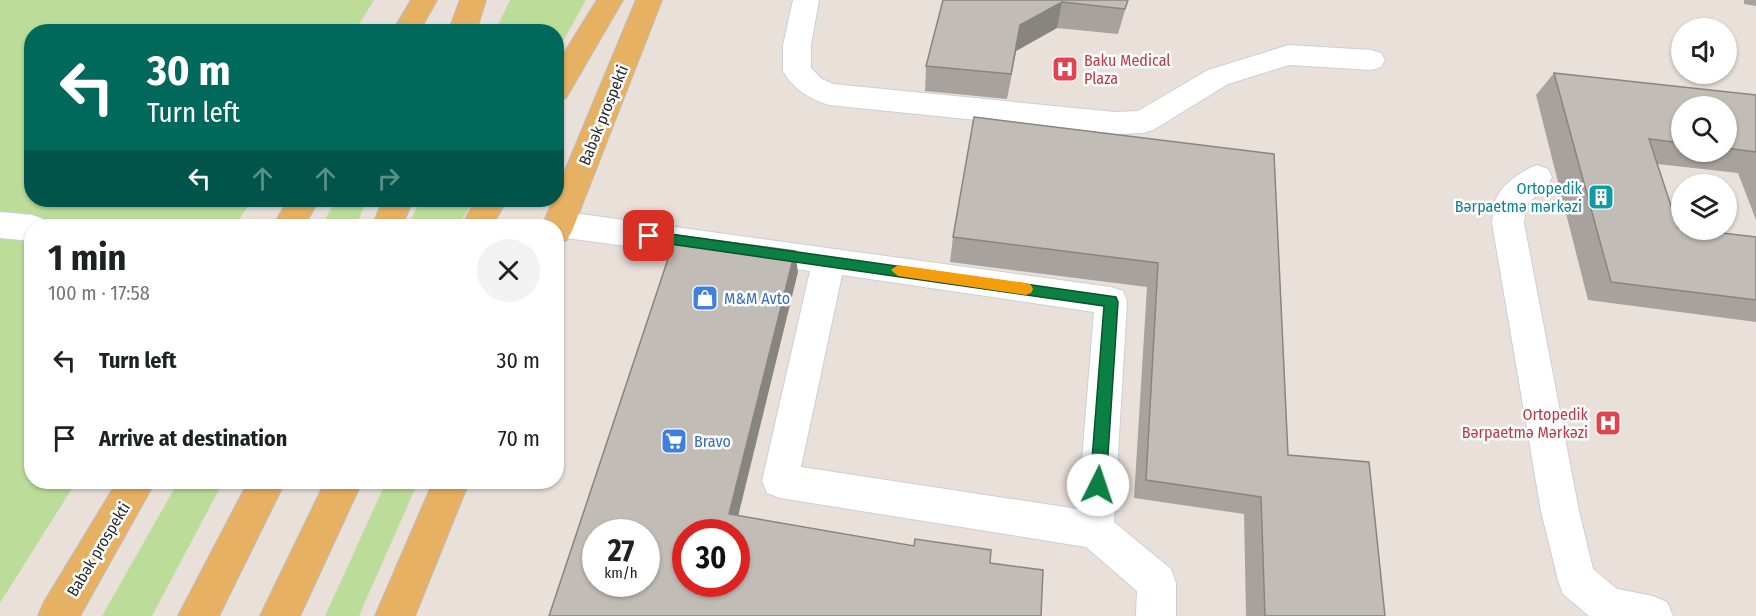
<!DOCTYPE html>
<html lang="en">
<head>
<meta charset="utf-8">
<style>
  :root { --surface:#fff; --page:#f2f2f2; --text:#202124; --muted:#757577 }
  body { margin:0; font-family:"Fira Sans Condensed",sans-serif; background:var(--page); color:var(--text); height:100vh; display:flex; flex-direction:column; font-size:22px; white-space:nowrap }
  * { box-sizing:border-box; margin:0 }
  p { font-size:20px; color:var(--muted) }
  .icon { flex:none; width:33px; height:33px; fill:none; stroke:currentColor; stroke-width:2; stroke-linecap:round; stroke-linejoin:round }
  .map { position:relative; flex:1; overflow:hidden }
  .drawer { position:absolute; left:24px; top:219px; width:540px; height:270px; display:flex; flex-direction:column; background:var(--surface); border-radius:24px; box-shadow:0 2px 4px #0004 }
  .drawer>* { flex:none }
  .banner { position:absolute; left:24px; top:24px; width:540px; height:183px; border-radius:24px; box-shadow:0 2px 4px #0004; background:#00695c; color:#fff; overflow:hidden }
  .buttons { position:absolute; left:1671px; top:18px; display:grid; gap:12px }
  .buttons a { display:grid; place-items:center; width:66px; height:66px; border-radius:50%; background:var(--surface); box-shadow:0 2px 4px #0004; font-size:30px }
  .speed { position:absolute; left:582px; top:519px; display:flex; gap:12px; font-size:30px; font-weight:700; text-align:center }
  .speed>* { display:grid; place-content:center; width:78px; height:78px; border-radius:50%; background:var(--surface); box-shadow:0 2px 4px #0004; line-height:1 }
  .speed small { font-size:15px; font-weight:400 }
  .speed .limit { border:9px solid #d22; background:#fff; color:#111 }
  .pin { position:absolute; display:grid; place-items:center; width:51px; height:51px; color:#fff; margin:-26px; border-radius:12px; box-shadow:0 3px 9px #0006 }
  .me { position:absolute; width:66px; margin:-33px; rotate:4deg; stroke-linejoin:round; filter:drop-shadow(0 0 4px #0008) }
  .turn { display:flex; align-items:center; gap:21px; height:126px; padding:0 24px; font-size:27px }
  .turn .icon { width:78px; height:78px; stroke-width:2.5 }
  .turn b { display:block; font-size:42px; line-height:51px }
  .lanes { display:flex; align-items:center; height:57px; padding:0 24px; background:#0003; justify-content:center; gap:30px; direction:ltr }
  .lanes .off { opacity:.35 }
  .round { display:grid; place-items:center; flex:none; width:63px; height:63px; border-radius:32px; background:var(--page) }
  .head { display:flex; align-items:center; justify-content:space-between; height:102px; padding:0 24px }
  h1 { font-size:36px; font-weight:700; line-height:45px }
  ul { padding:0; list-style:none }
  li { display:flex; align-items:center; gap:18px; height:78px; padding:0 24px }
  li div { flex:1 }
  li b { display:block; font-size:22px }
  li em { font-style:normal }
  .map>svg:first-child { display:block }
</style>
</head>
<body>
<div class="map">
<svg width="1756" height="616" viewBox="0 0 1756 616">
  <rect width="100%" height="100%" fill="#eae0da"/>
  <g fill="#bcdd9a">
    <polygon points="0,0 374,0 355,31 32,32 32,200 252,200 235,226 32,226 32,482 76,482 0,603"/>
    <polygon points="510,0 586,0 557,52 556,32 495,31"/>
    <polygon points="336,200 367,200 356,226 321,226"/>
    <polygon points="420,200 474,200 458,226 408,226"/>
    <polygon points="178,482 223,482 152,616 102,616"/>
    <polygon points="386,482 418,482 359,616 325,616"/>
  </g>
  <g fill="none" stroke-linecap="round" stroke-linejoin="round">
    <g stroke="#c9cfd9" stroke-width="2">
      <g id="minor">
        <path d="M793,0h26l-8,45v23l11,11 11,5 282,28 23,-1 70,-41 81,-25 82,5 10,3 4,7 -4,7 -10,3 -82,-5 -61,19 -75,46 -10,3 -28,1 -286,-29c-20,-6 -36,-16 -46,-34v-26z"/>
        <path d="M1537,165l11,4 4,8 -4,8 -22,20 -2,18 55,288 14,58 24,20 36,7 14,6 6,14h-84l-26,-22 -5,-14 -17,-69 -49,-288c1,-8 2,-17 4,-24 6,-15 27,-29 41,-34z"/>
        <path d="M559,211l552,76 12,4 4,10 -13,221 57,47 5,14v33h-40l1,-25 -51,-44 -306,-49 -13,-5 -5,-12 48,-210 -251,-34 -3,-1v-10h-11l-2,-2 5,-9zM842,275l252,37 -16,197 -277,-42z"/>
        <polygon points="0,212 32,215 43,219 47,226 32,226 32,241 0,238"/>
      </g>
    </g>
    <g stroke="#bebebe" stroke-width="2">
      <g id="major">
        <polygon points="411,0 437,0 419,32 392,32"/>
        <polygon points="460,0 486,0 476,32 448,32"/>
        <polygon points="597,0 623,0 566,98 556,101 556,66"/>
        <polygon points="636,0 662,0 572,231 567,240 556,244 556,226 542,226 553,200 556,200 556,192"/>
        <polygon points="288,200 319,200 304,226 273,226"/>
        <polygon points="383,200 413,200 402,226 372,226"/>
        <polygon points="476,200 507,200 492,226 461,226"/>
        <polygon points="117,482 155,482 80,616 38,616 44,602"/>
        <polygon points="248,482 285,482 219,616 178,616"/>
        <polygon points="325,482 362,482 300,616 260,616"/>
        <polygon points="433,482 469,482 415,616 375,616"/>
      </g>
    </g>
    <use href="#minor" fill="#fff" fill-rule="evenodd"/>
    <use href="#major" fill="#e6b163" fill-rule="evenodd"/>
  </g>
  <g fill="#a7a29d" fill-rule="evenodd">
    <polygon points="943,0 1128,0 1118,34 1057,28 1016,51 1007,99 925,91 926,66"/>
    <polygon points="1744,0 1756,0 1756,6 1744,4"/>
    <path d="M1554,73l202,22v125l-18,-47 -81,-9 21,63 78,10v85l-168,-22 -52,-205zM1682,106h44v46h-44z"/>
    <polygon points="1274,154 1288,455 1385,616 1246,616 1244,514 1134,498 1147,287 950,262 953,237"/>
  </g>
  <g fill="#88847f">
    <polygon points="1062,2 1057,28 1016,51 1007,99 1020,25"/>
    <polygon points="795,251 798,272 735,529 729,514"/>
  </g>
  <g fill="#c2bcb6" stroke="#88847f" stroke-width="1.5" fill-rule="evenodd">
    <polygon points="943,0 1128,0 1125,9 1062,2 1020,25 1011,74 926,66"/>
    <polygon points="1554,73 1756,95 1756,152 1726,148 1726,106 1682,106 1682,143 1649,139 1678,227 1682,228 1682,230 1697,230 1756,237 1756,300 1611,282"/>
    <polygon points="974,117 1274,154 1288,455 1369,462 1385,616 1265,616 1261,497 1146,480 1158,263 953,237"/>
    <path d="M676,235l119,16 -66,263 185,32 1,-7 76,11 -1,13 53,7 -2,46h-492zM596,532h50v52h-50zM686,532h50v52h-50z"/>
  </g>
  <polygon fill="#0b8043" stroke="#07532c" stroke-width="1.5" points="649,231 1116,297 1118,302 1106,485 1103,490 1098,492 1093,490 1090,485 1104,306 649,241 643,236"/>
  <polygon fill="#f59e0b" points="898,265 1026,283 1031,285 1033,289 1031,293 1026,295 898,276 891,270"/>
  <defs>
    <g id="hospital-square" transform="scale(1.35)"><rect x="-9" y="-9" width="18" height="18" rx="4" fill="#e0444e" stroke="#fff"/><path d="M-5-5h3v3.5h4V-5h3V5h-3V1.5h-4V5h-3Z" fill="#fff"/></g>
    <g id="building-square" transform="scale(1.35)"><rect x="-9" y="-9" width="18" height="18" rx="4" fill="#0f9aa8" stroke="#fff"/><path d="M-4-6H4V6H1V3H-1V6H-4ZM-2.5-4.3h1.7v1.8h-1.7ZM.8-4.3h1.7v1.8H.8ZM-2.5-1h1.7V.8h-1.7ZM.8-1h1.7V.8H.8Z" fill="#fff"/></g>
    <g id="shop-square" transform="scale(1.35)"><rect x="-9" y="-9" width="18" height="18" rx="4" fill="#3f7fe0" stroke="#fff"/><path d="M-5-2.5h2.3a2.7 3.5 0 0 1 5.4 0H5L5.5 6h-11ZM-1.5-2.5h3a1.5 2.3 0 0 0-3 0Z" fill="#fff"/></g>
    <g id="supermarket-square" transform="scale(1.35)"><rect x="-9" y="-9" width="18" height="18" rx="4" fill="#3f7fe0" stroke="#fff"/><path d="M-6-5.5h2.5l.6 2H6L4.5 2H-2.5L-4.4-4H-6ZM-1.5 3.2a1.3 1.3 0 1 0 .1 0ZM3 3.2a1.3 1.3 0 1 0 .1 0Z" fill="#fff"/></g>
  </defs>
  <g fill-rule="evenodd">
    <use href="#hospital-square" x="1065" y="69"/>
    <use href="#building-square" x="1601" y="197"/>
    <use href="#shop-square" x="705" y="298"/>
    <use href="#hospital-square" x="1608" y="423"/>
    <use href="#supermarket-square" x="674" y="441"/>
  </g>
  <g text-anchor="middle" stroke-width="5" stroke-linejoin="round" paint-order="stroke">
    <g font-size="16" fill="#be3a42" stroke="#fff" text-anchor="start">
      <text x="1084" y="66">Baku Medical<tspan x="1084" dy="18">Plaza</tspan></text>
      <text x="1588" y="420" text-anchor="end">Ortopedik<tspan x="1588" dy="18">Bərpaetmə Mərkəzi</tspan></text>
    </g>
    <g font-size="16" fill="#282828" stroke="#fff">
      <text transform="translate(603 115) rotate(-68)" y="6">Babək prospekti</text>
      <text transform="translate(98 549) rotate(-59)" y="6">Babək prospekti</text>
    </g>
    <g font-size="16" fill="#0d838f" stroke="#fff" text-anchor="end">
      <text x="1582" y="194">Ortopedik<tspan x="1582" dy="18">Bərpaetmə mərkəzi</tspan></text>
    </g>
    <g font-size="16" fill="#366cbe" stroke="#fff" text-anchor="start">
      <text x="724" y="304">M&amp;M Avto</text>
      <text x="694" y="447">Bravo</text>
    </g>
  </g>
</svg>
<div class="buttons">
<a><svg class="icon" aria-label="sound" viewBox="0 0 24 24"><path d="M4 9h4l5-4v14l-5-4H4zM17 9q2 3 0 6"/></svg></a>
<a><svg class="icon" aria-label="search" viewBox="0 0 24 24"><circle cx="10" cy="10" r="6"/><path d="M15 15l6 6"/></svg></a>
<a><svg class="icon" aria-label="layers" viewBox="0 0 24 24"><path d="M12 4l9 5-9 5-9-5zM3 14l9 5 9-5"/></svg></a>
</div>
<div class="speed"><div>27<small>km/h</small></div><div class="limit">30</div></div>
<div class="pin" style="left:649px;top:236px;background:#d93025"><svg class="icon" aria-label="arrive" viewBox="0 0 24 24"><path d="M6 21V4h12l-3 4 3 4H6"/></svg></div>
<svg class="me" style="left:1098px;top:485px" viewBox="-20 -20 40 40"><circle r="19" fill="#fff"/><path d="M0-13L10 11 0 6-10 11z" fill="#0b8043"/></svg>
<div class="banner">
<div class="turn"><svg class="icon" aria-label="left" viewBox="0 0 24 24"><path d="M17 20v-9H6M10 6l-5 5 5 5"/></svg><div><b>30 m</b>Turn left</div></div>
<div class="lanes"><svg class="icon" aria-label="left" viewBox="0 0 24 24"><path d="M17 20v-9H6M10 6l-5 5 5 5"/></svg><svg class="icon off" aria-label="ahead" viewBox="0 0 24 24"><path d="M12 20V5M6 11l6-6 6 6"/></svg><svg class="icon off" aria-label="ahead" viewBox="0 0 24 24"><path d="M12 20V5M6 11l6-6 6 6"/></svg><svg class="icon off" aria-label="right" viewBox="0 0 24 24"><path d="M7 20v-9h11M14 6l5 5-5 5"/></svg></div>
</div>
<section class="drawer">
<div class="head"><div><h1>1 min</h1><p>100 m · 17:58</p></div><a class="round"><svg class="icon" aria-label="close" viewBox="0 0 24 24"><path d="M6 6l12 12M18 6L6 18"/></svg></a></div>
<ul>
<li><svg class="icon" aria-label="left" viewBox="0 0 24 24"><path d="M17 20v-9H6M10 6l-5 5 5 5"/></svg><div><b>Turn left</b></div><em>30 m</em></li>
<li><svg class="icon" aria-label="arrive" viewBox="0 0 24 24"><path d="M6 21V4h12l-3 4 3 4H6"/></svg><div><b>Arrive at destination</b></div><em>70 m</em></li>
</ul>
</section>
</div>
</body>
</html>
